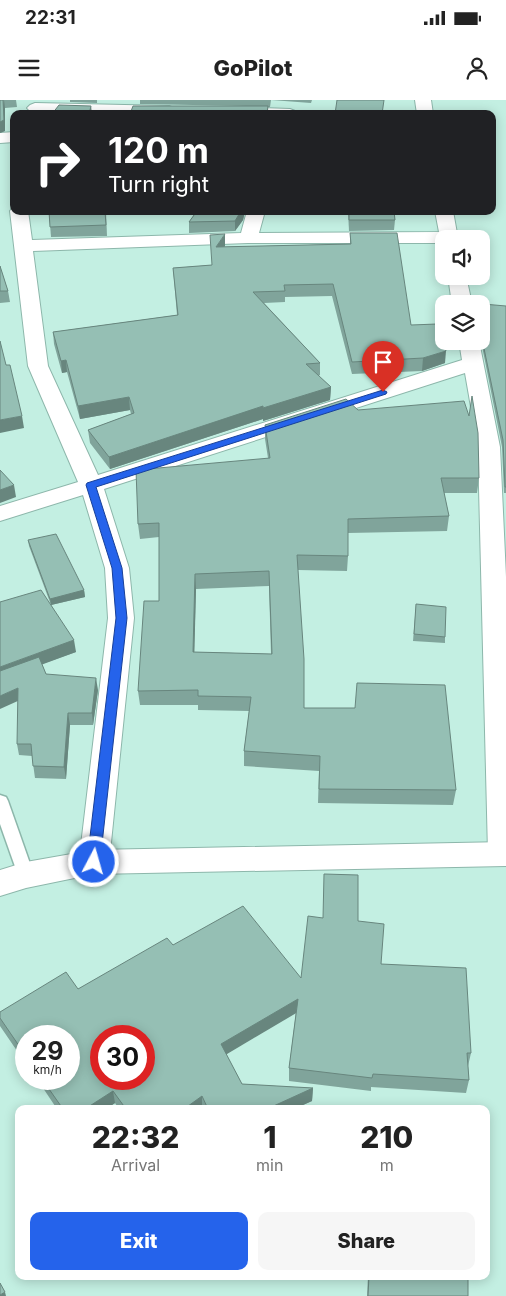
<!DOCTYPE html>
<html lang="en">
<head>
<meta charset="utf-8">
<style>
  :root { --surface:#fff; --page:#f6f6f6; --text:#222; --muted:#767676; --accent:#2563eb }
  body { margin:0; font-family:Inter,sans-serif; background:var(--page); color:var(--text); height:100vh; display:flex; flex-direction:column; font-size:19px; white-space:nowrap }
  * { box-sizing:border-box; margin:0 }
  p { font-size:16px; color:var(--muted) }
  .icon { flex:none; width:28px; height:28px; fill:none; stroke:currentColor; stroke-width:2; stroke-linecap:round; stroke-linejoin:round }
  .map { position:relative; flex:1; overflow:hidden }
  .side { position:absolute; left:15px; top:1005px; width:475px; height:175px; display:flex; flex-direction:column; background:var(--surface); border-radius:10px; box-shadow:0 2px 12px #0003 }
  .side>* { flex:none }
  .guide { position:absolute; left:10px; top:10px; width:486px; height:105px; border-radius:10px; box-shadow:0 2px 12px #0003; background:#202124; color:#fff; overflow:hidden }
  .buttons { position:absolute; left:435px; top:130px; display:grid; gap:10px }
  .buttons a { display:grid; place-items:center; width:55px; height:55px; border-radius:10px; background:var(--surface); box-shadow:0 2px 12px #0003; font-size:25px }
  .speed { position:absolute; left:15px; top:925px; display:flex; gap:10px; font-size:25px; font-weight:700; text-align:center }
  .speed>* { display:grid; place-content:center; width:65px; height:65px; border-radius:50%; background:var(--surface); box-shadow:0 2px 12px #0003; line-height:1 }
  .speed small { font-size:12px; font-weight:400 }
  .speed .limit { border:8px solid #d22; background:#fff; color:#111 }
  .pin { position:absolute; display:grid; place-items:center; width:42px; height:42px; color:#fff; margin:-51px -21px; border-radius:50% 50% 50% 0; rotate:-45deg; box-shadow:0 0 5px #0007 }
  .pin .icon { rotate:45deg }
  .me { position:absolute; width:55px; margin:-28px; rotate:6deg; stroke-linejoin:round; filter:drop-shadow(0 0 4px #0008) }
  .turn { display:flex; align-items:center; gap:18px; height:105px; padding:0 15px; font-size:22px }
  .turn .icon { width:65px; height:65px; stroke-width:2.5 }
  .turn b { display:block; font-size:35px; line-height:42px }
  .eta { display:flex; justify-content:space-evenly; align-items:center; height:85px; text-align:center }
  .eta b { font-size:30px; font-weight:800; line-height:35px }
  .primary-button { display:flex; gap:10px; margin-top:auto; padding:10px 15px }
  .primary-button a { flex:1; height:58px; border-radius:10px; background:var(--accent); color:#fff; font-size:20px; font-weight:800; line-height:58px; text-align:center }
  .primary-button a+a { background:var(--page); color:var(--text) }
  .status { display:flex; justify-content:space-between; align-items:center; height:35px; padding:0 25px; background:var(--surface); direction:ltr }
  .status svg { height:14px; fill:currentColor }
  header { display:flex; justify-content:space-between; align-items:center; height:65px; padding:0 15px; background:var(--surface); font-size:22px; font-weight:800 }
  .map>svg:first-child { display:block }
</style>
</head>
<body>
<div class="status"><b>22:31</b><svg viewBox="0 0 49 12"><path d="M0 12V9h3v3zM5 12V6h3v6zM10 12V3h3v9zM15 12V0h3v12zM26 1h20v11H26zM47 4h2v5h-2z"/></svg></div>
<header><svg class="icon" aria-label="menu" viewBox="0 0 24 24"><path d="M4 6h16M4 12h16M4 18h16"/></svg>GoPilot<svg class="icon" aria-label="person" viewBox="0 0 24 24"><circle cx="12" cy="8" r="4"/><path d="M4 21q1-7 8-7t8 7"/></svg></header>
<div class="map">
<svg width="506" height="1196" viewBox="0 0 506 1196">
  <rect width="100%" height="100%" fill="#c3efe2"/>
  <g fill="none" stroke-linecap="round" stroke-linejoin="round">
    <g stroke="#8db7ab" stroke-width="3">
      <polygon id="service" points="0,695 6,697 8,701 34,775 32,780 26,782 20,780 18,775 0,724"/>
    </g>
    <g stroke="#8db7ab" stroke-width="2">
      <g id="minor">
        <polygon points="415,0 431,0 433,14 417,14"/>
        <polygon points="35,3 169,6 174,8 177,11 175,14 85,14 30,11 27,8 30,5"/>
        <polygon points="232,7 290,9 295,11 298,14 225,14 224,12 227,9"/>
        <polygon points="14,32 14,42 0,43 0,33"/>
        <polygon points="13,107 14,111 28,111 32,140 241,133 247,111 265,111 259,133 439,132 435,111 453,111 458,139 444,139 444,143 248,143 33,151 48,266 98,375 462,260 459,241 479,241 500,347 506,477 506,764 503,765 492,762 488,753 478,347 465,273 104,389 129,468 134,518 109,762 105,771 94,774 83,771 79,762 108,518 105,468 83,395 0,421 0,406 78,382 28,266 10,111"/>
        <polygon points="448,176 466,176 472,204 452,204"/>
      </g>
    </g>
    <g stroke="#8db7ab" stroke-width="2">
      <polygon id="secondary" points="506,742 506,766 94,774 26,788 0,796 0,770 26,762 94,750"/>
    </g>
    <use href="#service" fill="#fff" fill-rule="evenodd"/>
    <use href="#minor" fill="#fff" fill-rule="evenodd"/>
    <use href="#secondary" fill="#fff" fill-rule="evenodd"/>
  </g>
  <g fill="#80a49b" fill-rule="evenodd">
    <polygon points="0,0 16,0 17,7 5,8 5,31 0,33"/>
    <polygon points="70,0 97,0 97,3 70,2"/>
    <polygon points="140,0 312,0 311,3 271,0 270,7 268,7 268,14 246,6 140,4"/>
    <polygon points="49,111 106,111 107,136 51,137"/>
    <polygon points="197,111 245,111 243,120 235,131 189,133 189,122"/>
    <polygon points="348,111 394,111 395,120 394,130 349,131"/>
    <polygon points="350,133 411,225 445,263 422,271 352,274 332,196 285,197 285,202 264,203 320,263 320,275 318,276 331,287 330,300 263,321 263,319 110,369 90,343 88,330 131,314 130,310 80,319 67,272 62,273 54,244 53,232 177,215 173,168 212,165 225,146 225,147 350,144"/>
    <polygon points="0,166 8,191 10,202 0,203"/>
    <polygon points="506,206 506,393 504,393 502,347 481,241 481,216"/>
    <path d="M358,310l121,68 -2,15h-33l5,23 -2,15 -99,2v23l-1,15 -49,-1 6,138 152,82 -3,15 -135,-2 1,-32 -75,-5v-15l5,-40 -51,-1v-5h-58l-2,-14 21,-90v-64l-19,2 -2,-15 130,-66 -3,-19v-14zM269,486l2,68 -77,-2 2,-63z"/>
    <polygon points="28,440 84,490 85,497 51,505 76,552 42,564 46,574 98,590 93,625 70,625 66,679 35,678 32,656 19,655 17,644 51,505 29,446"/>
    <polygon points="416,504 445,537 445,543 413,541"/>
    <polygon points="358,821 381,864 471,953 468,966 469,980 466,993 371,987 371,991 289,981 289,968 296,912 226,954 242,984 313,988 312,1001 294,1009 119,1009 115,1003 106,1009 57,1009 37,979 69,979 26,936 26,964 0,926 0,912 78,889 173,845 301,878"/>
    <polygon points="368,1176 468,1176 468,1196 367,1196"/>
  </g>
  <g fill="#68867e">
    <polygon points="4,0 5,8 5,31 0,33 0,22"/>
    <polygon points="91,6 92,14 89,14"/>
    <polygon points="241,111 245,111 243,120 235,131 235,121"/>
    <polygon points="225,134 225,146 217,159 216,147"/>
    <polygon points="446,251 445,263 422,271 423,258"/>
    <polygon points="66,260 67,272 62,273 61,261"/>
    <polygon points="331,287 330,300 263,321 263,308"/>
    <polygon points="129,297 130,310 80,319 78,306"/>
    <polygon points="263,306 263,319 110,369 109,357"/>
    <polygon points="22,316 24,328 0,333 0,320"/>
    <polygon points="14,385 16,397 0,403 0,390"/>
    <polygon points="195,474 196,489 194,567 193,552"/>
    <polygon points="84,490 85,497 51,505 50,499"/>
    <polygon points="74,540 76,552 0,580 0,567"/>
    <polygon points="96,578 98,590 93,625 92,613"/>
    <polygon points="18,588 20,600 0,609 0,596"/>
    <polygon points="68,613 70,625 66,679 64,667"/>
    <polygon points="298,899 298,912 222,957 221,944"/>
    <polygon points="313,988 312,1001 294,1009 267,1009"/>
    <polygon points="113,991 115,1003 106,1009 85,1009"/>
    <polygon points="202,996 202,1009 184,1009"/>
    <polygon points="5,1192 6,1196 0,1196 0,1195"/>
  </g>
  <g fill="#95bfb4" stroke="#68867e" fill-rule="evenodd">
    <polygon points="0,0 3,0 4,20 0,22"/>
    <polygon points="337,0 384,0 382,14 335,14"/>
    <polygon points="59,5 91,6 89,14 52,14"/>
    <polygon points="133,6 268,6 267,14 130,14"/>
    <polygon points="49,111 105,111 106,125 50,127"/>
    <polygon points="197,111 241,111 235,121 189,122"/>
    <polygon points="349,111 394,111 395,120 349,120"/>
    <polygon points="350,133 397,133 411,225 437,224 446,251 423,258 352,262 333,184 284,185 285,191 253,192 320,263 306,264 331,287 263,308 263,306 109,357 88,330 134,313 129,297 78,306 66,260 61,261 53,232 178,215 173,168 212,165 210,135 225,134 216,147 351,144"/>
    <polygon points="0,166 8,191 0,191"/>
    <polygon points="483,204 506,206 506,387 505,387 503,340 481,234 481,217"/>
    <polygon points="0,241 6,265 10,265 22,316 0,320"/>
    <path d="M472,296l6,37 1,45h-38l8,38 -101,3v37l-51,-1 7,104v49h51l2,-25 88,2 11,105 -137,-1 1,-33 -76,-5 7,-54 -53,-1v-6l-60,1 6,-90h15v-78l-21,1 -2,-54 134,-12 -5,-33 81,-26 12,11 106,-9 5,15zM269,471l3,83 -79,-2 2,-78z"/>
    <polygon points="0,370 14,385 0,390"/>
    <polygon points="56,434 84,490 50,499 28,440"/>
    <polygon points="41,490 74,540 0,567 0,502"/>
    <polygon points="416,504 446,507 445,537 414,534"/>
    <polygon points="39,557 46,574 96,578 92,613 68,613 64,667 33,666 31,644 17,644 18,588 0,596 0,571"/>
    <path d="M324,774l34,1v46l26,3 -3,40 85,4 5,85h-4l2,27 -96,-6 -1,4 -83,-10 9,-69 -77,45 21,40 71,4 -46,21h-59l-6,-13 -18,13h-58l-13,-18 -28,18h-22l-21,-30h27v-43h-43v20l-26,-38v-6l66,-40 12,17 89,-51 6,7 70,-39 58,72 7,-62 15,2zM101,936h43v43h-43z"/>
    <polygon points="369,1176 468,1176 468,1196 368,1196"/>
    <polygon points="0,1183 5,1192 0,1195"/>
  </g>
  <polygon fill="#2563eb" stroke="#184099" points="383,290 387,292 386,294 96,387 122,468 127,518 100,762 98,766 94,768 89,766 87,762 116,518 112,468 86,385 87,383"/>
</svg>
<div class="buttons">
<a><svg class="icon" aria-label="sound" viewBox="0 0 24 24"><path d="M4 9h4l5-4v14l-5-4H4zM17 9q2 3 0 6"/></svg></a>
<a><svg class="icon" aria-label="layers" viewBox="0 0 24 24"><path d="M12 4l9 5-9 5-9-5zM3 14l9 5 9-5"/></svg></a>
</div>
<div class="speed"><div>29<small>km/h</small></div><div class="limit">30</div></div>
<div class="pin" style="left:383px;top:292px;background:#d93025"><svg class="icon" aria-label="arrive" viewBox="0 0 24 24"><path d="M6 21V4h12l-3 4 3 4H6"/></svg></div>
<svg class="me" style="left:94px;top:762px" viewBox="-20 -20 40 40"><circle r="17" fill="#2563eb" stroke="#fff" stroke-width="3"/><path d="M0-11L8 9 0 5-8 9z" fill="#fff"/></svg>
<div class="guide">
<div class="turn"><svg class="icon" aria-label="right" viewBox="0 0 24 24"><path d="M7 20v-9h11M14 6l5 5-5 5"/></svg><div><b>120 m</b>Turn right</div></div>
</div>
<section class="side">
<div class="eta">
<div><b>22:32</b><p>Arrival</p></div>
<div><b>1</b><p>min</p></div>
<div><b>210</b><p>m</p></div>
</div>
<div class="primary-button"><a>Exit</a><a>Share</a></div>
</section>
</div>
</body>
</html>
